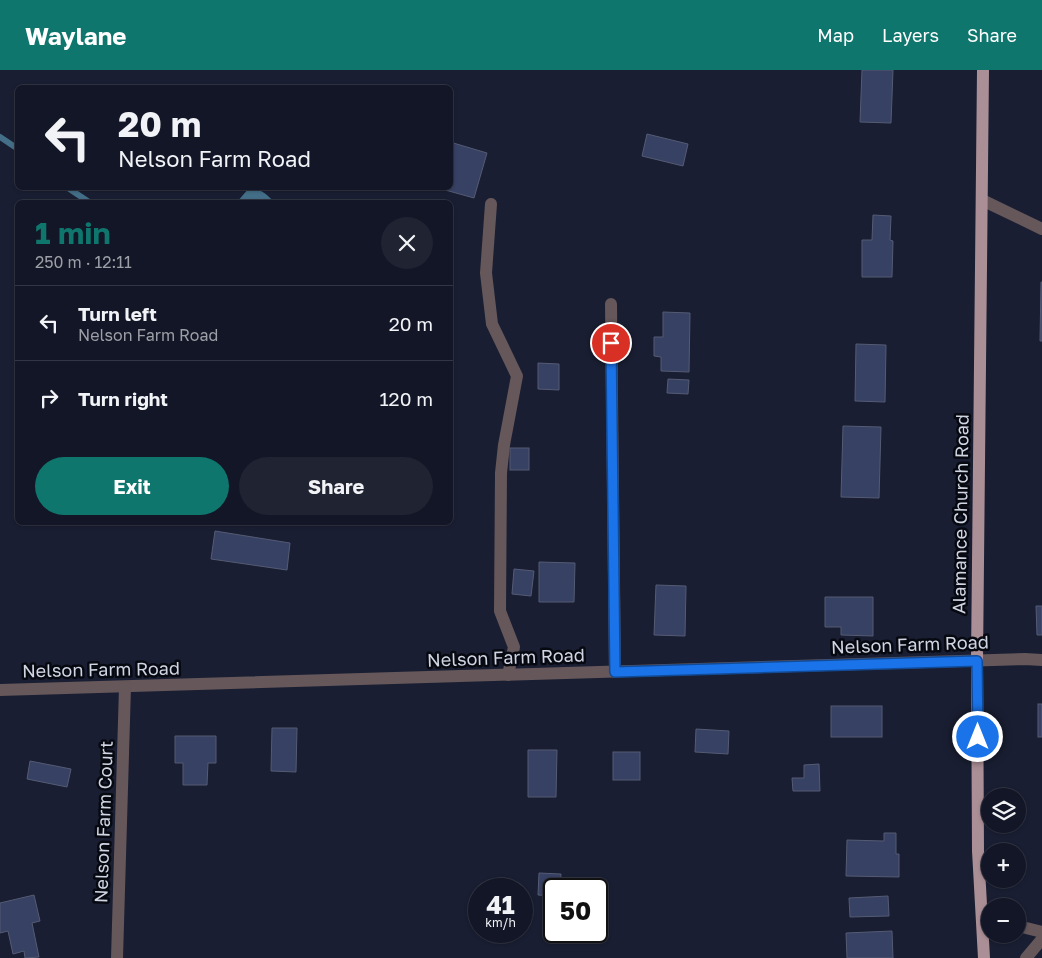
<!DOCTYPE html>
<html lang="en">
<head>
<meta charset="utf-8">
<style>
  :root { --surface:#131626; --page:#202332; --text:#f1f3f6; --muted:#9d9fa7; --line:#323543; --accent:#0f766e }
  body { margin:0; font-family:"Golos Text",sans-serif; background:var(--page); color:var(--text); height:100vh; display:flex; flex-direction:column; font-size:19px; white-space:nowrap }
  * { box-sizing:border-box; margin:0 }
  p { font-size:16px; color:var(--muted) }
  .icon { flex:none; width:28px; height:28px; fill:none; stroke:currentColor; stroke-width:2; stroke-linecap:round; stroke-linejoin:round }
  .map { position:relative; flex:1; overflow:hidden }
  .side { position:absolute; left:15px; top:130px; width:438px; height:325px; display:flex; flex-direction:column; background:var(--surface); border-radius:8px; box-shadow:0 1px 4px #0004,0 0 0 1px var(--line) }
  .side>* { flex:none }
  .guide { position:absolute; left:15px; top:15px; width:438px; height:105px; border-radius:8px; box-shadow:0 1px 4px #0004,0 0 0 1px var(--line); background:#131626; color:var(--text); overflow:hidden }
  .controls { position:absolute; left:981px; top:718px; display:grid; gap:10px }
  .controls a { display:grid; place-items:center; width:45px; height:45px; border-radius:50%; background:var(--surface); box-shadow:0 1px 4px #0004,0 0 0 1px var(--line); font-size:25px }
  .speed { position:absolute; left:468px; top:808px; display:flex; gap:10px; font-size:25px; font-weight:700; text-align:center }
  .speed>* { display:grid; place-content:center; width:65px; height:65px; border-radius:50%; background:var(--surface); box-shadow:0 1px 4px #0004,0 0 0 1px var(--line); line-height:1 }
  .speed small { font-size:12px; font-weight:400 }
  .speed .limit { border:2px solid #111; border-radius:8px; background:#fff; color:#111 }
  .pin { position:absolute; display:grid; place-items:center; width:42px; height:42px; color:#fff; margin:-21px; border:2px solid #fff; border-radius:50%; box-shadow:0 1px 5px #0007 }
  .me { position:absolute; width:55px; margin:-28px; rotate:0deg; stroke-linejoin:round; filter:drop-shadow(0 0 4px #0008) }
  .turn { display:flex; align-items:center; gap:18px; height:105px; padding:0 20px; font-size:22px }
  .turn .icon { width:65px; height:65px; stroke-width:2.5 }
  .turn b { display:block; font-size:35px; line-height:42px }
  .round { display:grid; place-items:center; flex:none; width:52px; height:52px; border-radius:26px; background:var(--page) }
  .head { display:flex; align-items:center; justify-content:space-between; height:85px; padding:0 20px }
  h1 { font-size:30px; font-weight:700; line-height:38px; color:var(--accent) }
  .action { display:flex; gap:10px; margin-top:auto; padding:10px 20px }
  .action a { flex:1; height:58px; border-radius:30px; background:var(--accent); color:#fff; font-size:20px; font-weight:700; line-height:58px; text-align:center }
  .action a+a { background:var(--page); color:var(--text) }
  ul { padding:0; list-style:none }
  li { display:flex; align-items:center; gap:15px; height:75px; padding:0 20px; border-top:1px solid var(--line) }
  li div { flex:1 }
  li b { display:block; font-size:19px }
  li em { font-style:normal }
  header { display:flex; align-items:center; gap:30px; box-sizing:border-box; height:70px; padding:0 25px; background:var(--accent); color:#fff }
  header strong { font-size:24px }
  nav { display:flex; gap:28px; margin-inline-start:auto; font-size:18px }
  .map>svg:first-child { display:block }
</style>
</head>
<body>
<header>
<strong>Waylane</strong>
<nav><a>Map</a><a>Layers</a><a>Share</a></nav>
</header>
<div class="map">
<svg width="1042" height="888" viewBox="0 0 1042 888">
  <rect width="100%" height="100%" fill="#191e32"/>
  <path fill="#446f88" d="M249,118c9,-1 19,7 25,14h-37z"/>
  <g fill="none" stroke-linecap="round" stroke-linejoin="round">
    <g stroke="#446f88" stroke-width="6">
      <polyline points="0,67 18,79"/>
      <polyline points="68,118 89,132"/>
    </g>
  </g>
  <g fill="#374164" stroke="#545b73">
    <polygon points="862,0 893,0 891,53 860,52"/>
    <polygon points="647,64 688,74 683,96 642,86"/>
    <polygon points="450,72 487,83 474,128 438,118 450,118"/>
    <polygon points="873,145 891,146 890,170 893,171 892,207 862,207 862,170 872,170"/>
    <polygon points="1041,212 1042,212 1042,271 1040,271"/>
    <polygon points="663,242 690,243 689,302 661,301 661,287 654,286 654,267 663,267"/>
    <polygon points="856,274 886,275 885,332 855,331"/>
    <polygon points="538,293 559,294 559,320 538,319"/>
    <polygon points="668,309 689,310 688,324 667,323"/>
    <polygon points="843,356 881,357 879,428 841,427"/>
    <rect x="510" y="378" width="19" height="22"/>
    <polygon points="215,461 290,473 287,500 211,489"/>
    <polygon points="539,492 575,493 574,532 539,532"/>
    <polygon points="514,499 534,501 531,526 512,524"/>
    <polygon points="656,515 686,516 685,566 654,565"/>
    <polygon points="825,527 873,527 873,566 841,565 841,557 825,557"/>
    <polygon points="1036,536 1042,536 1042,565 1037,565"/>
    <rect x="1038" y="634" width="4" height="33"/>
    <rect x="831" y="636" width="51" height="31"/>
    <polygon points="272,658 297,658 296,702 271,701"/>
    <polygon points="696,659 729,661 728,684 695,682"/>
    <polygon points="175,666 216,666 216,693 208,693 207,715 183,715 183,693 175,693"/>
    <polygon points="528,680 557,680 556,727 528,727"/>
    <rect x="613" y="682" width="27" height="28"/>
    <polygon points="30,691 71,699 67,717 27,709"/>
    <polygon points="819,694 820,721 793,721 792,708 804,708 804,695"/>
    <polygon points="884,763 896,763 896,784 899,784 899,807 846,806 847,770 884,771"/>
    <polygon points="539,803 561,804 560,819 554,819 554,826 538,825"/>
    <polygon points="34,825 40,851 32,853 39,887 25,888 24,881 13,884 8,861 0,863 0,833"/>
    <polygon points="888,826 889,846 850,847 849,828"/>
    <polygon points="892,861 893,888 847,888 846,863"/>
  </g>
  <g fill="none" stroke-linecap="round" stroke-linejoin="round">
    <g stroke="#65575a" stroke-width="12">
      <polyline points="982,130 1042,159"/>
      <polyline points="491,134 486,203 492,254 517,306 504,375 501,403 500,541 514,577 508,605"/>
      <polyline points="611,234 615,602"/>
      <polyline points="0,620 1025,589 1042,590"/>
      <polyline points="1018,856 1042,862"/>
      <polyline points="117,888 125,617"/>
      <polyline points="1026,888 1042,869"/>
    </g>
    <polyline stroke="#ab8f96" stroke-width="12" points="983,0 977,591 978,781 984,888"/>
  </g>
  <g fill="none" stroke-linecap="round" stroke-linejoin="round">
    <g stroke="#114b97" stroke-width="12">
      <polyline id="route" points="611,273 615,602 977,591 978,667"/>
    </g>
    <use href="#route" stroke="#1a73e8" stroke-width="9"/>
  </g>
  <g text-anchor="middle" stroke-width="5" stroke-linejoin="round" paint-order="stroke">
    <g font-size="18" fill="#d0d5e3" stroke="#070911">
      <text transform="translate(961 444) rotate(-89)" y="6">Alamance Church Road</text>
      <text transform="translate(910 575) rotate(-2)" y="6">Nelson Farm Road</text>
      <text transform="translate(506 588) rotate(-2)" y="6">Nelson Farm Road</text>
      <text transform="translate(101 600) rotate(-1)" y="6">Nelson Farm Road</text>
      <text transform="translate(104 752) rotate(-88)" y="6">Nelson Farm Court</text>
    </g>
  </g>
</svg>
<div class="controls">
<a><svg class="icon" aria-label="layers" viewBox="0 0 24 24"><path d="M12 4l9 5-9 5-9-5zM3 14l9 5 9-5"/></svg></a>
<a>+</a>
<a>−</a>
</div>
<div class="speed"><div>41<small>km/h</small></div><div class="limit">50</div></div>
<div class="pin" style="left:611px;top:273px;background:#d93025"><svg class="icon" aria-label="arrive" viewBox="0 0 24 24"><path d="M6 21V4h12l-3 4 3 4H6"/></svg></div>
<svg class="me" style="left:978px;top:667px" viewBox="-20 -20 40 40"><circle r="17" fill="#1a73e8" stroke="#fff" stroke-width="3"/><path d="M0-11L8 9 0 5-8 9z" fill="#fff"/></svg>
<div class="guide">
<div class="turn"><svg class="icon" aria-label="left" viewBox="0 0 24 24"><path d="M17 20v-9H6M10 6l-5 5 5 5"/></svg><div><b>20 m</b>Nelson Farm Road</div></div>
</div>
<section class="side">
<div class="head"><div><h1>1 min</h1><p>250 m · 12:11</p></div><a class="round"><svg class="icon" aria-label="close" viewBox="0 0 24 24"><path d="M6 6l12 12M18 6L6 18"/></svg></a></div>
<ul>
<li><svg class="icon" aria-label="left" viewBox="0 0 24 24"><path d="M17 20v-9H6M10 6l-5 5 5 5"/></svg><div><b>Turn left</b><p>Nelson Farm Road</p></div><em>20 m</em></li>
<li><svg class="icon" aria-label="right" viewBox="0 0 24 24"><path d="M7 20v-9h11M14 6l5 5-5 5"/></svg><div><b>Turn right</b></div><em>120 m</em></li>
</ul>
<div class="action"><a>Exit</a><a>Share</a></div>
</section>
</div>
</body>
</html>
